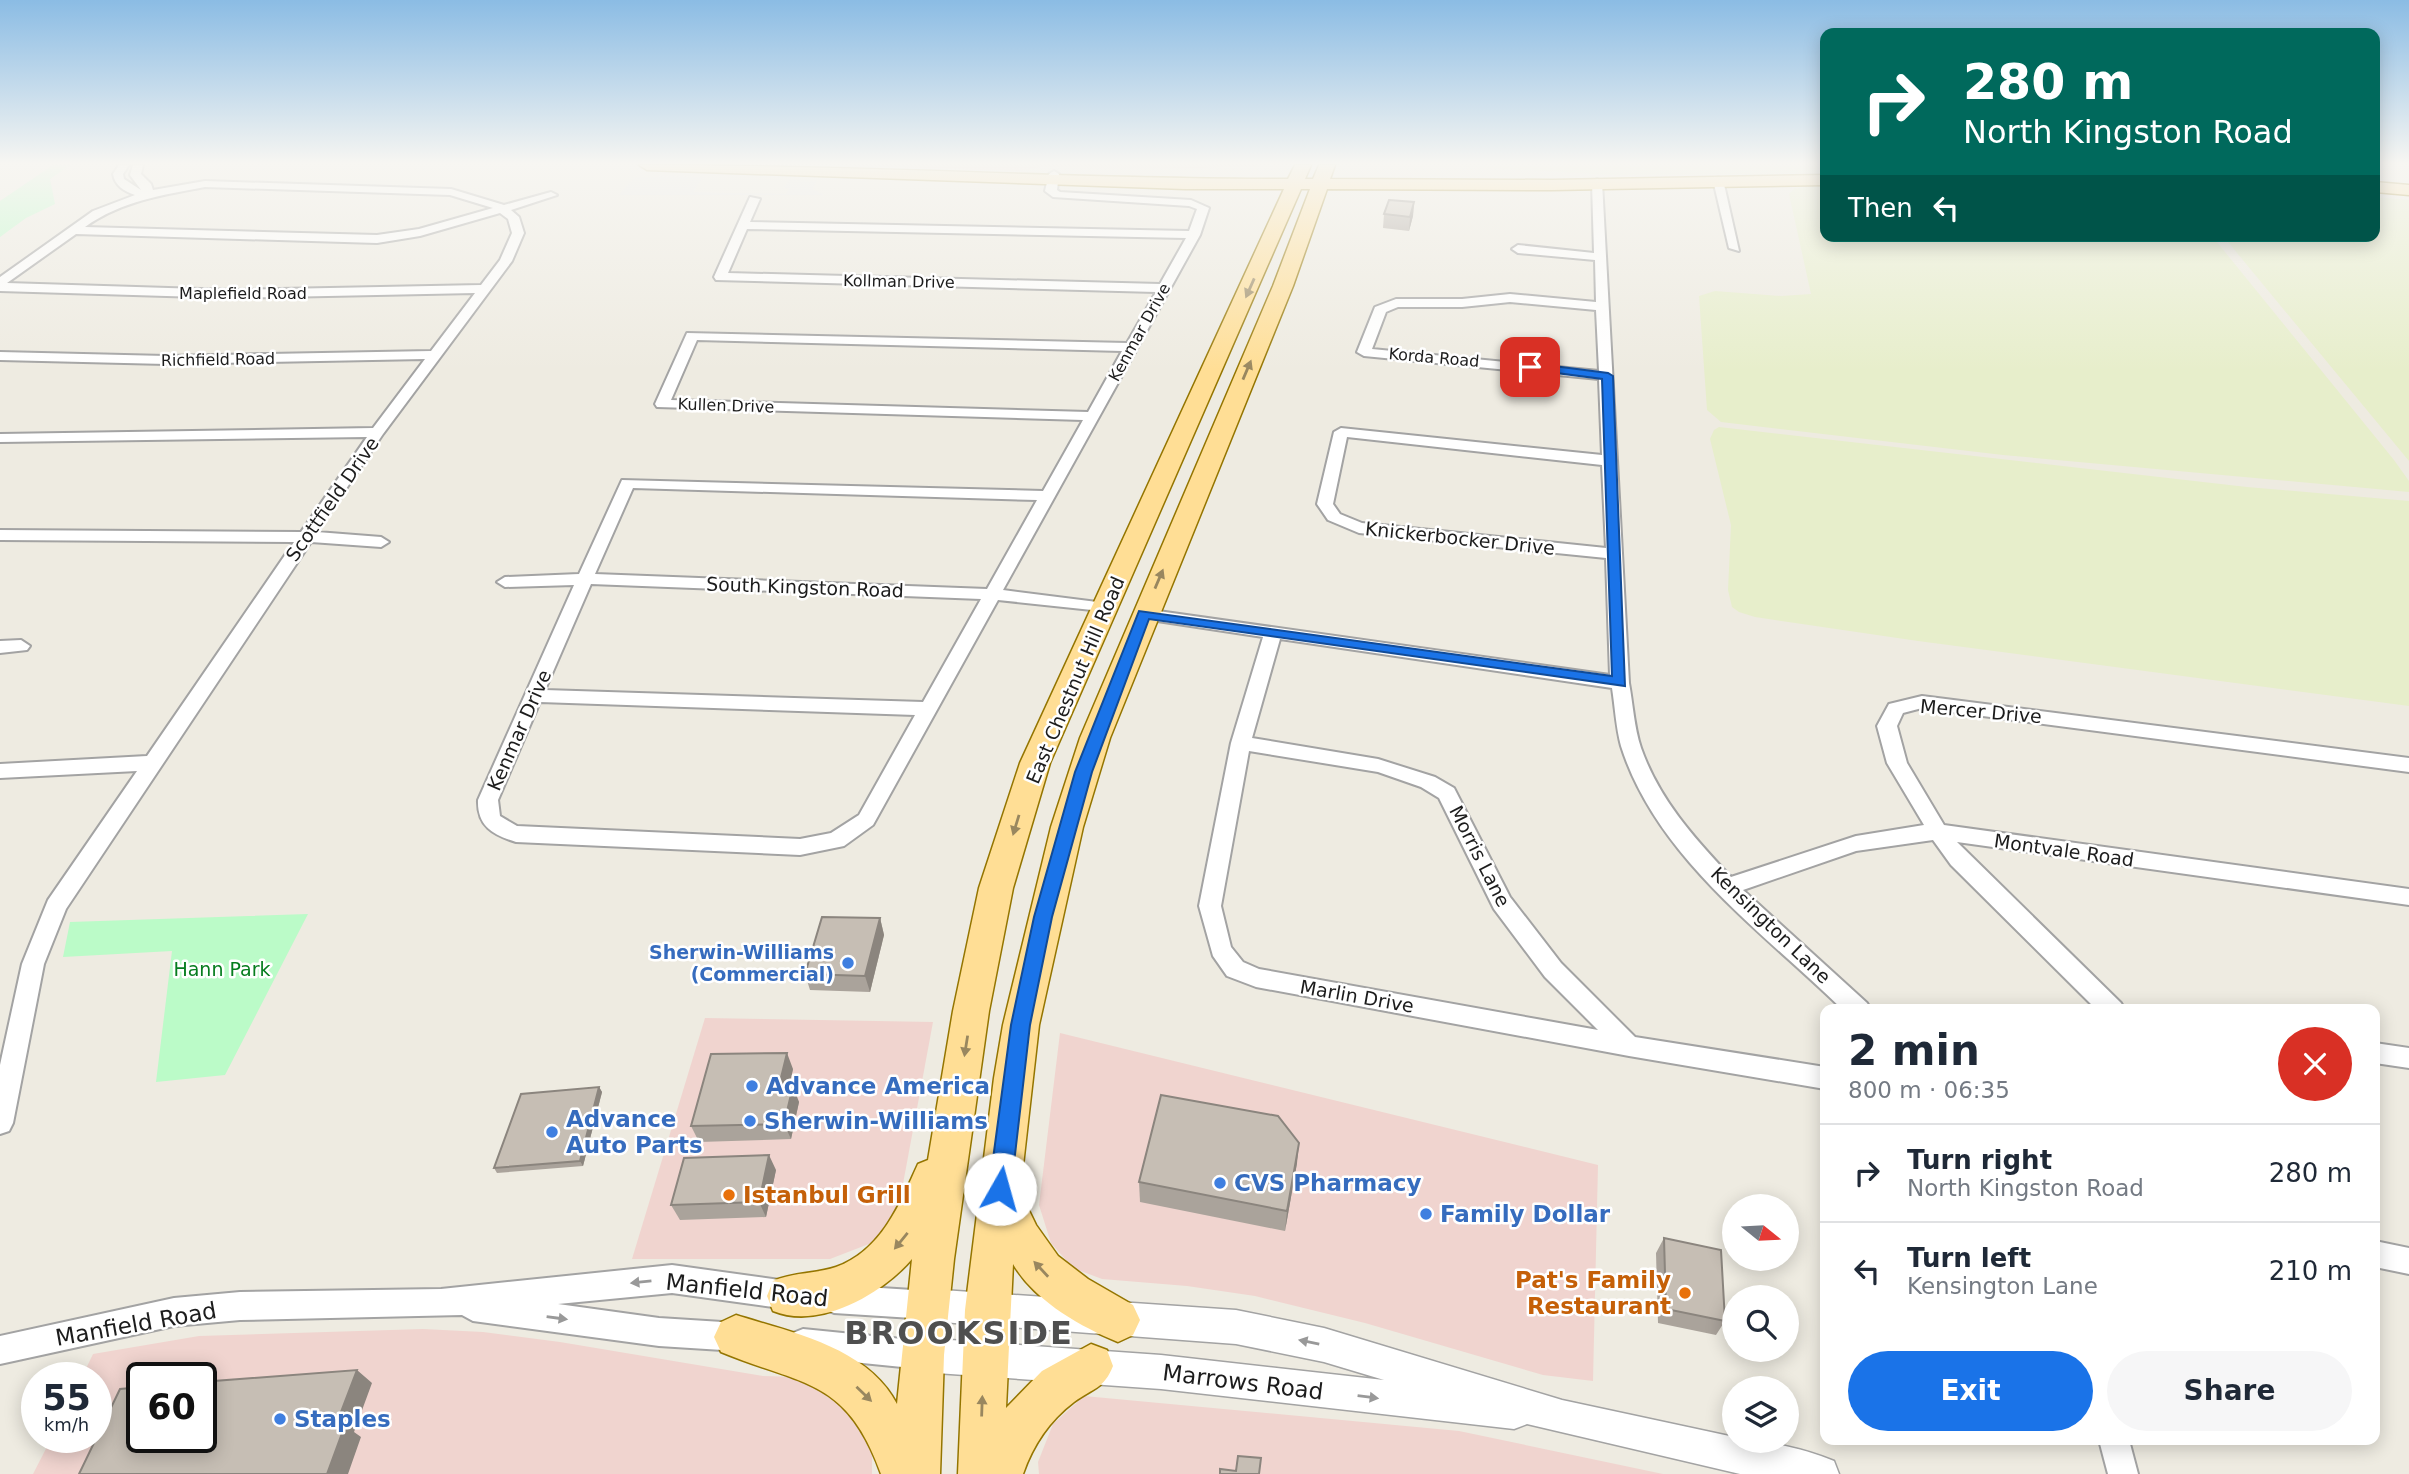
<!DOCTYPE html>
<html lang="en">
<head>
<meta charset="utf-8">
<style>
  :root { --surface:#fff; --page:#f6f6f7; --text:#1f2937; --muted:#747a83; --line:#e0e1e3; --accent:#1a73e8 }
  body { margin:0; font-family:"DejaVu Sans",sans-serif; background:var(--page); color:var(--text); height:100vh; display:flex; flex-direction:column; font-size:26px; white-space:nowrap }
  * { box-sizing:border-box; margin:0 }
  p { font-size:23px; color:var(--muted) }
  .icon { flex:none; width:38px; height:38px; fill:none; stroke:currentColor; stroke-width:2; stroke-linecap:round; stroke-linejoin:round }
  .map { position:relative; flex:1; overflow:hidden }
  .panel { position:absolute; left:1820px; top:1004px; width:560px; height:441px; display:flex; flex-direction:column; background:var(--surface); border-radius:14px; box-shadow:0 4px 18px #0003 }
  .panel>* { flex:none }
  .top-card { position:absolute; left:1820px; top:28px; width:560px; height:214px; border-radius:14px; box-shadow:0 4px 18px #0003; background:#00695c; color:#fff; overflow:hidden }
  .needle { width:46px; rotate:108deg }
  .controls { position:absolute; left:1722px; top:1194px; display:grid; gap:14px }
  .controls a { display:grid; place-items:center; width:77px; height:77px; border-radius:50%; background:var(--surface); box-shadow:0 4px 18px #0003; font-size:35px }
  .speed { position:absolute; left:21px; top:1362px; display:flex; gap:14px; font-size:35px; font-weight:700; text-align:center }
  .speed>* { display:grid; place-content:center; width:91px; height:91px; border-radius:50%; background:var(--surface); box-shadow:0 4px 18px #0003; line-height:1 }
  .speed small { font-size:18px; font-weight:400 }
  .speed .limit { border:4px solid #111; border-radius:10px; background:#fff; color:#111 }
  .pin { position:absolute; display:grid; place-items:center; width:60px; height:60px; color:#fff; margin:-30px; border-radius:14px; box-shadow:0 4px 10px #0006 }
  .me { position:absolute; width:77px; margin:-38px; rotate:7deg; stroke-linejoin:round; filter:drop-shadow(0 0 5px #0008) }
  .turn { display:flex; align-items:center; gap:24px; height:147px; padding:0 28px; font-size:32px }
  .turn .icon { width:91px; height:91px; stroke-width:2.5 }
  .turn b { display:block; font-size:49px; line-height:60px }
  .then { display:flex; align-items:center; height:66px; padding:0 28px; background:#0003; gap:14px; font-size:26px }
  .round { display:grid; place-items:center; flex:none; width:74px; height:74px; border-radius:37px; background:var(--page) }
  .summary { display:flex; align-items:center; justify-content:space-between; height:119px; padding:0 28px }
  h1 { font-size:42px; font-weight:800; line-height:52px }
  .button { display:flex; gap:14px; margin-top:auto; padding:14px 28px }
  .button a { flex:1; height:80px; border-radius:42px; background:var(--accent); color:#fff; font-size:28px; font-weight:800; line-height:80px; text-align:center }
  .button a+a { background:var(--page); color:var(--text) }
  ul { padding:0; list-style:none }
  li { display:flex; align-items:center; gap:21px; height:98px; padding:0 28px; border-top:2px solid var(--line) }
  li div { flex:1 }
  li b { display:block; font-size:26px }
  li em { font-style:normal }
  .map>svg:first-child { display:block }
</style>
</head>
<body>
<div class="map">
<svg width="2409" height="1474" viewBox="0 0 2409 1474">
  <rect width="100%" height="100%" fill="#eeebe1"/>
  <g fill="#f0d4cf" fill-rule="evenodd">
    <polygon points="833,165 1270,165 1200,168 1041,167 1020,171"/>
    <polygon points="705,1018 933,1022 900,1200 892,1219 874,1242 830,1259 632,1259"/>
    <polygon points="1060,1033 1598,1165 1593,1381 1543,1375 1365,1323 1255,1296 1187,1286 1102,1279 1073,1268 1051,1243 1039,1205"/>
    <path d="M423,1329l60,3 77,10 203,34 33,1 34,11 36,41 6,27v18h-839l19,-37h44v-60h-14l11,-23 106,-18zM142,1377h59v60h-59z"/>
    <polygon points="1084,1396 1459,1431 1663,1474 1039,1474 1038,1462 1053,1424"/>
  </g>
  <g fill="#e7eecb">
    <polygon points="1825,165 1825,173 1612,175 1460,166"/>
    <polygon points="1825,186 1825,236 2212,236 2394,460 2409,481 2409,492 2003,455 1721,422 1707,410 1699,296 1715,291 1781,296 1811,294 1789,194 1795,188"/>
    <polygon points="2375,197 2409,200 2409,461 2223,236 2375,236"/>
    <polygon points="1719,427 2247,487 2409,501 2409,706 1918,641 1755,617 1739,612 1732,607 1728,590 1731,525 1710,439 1714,430"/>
  </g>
  <g fill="#bbfbc8">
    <polygon points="53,165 70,165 50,179 55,204 26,218 0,237 0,201"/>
    <polygon points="308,914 225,1075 156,1082 172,951 63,957 70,922"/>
  </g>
  <polygon fill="#e8e8e8" points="668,176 703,177 693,192 786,194 790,188 784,188 790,180 817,181 812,189 824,195 619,195 634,178"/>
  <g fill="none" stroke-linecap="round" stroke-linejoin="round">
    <g stroke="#a3a3a3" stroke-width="4">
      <g id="minor">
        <path d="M119,165h10l-6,9 1,5 17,11 -11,-15 3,-10h10l-2,9 10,10 2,6 52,-9 246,8 53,16 47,-13 6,3 -46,15 8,7 5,16 -12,28 -129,173 -66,98 64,5 8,5 -8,5 -70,-5 -245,367 -22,55 -31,159 -4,8 -9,3v-69l22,-101 26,-64 89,-129 -137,7v-14l147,-8 147,-214 -294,-2v-10l301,2 66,-95 -367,5v-8l373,-6 52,-69 -259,5 -166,-4v-8l166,4 265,-5 44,-58 -242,5 -233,-7v-14l93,-66 42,-16c-11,-4 -20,-9 -22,-21zM205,187l245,8 43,13 -74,21 -42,6 -292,-8c36,-26 78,-32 120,-40zM500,213l8,6 4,14 -12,27 -19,25 -248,5 -226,-7 69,-49 301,9 43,-7z"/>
        <path d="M1054,171l5,3 -2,16 3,2 131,8 18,8 -9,27 -197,355 102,13 6,1 3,4 -3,4 -113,-12 -125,225 -29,21 -44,9 -284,-13c-23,-7 -39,-16 -38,-42l96,-215 -69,2 -8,-5 8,-5 74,-3 43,-94 421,11 40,-71 -426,-13 -2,-3 32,-71 440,10 29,-51 -440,-12 -2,-3 36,-80 10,2 -10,23 439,9 8,-22 -8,-3 -136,-9 -8,-6 4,-17zM747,229l439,9 -26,46 -432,-11zM697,340l425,11 -34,61 -417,-12zM633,488l404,12 -50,89 -392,-15zM591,584l390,15 -58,103 -378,-12zM540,702l375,13 -56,100 -28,18 -31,6 -283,-13 -17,-10 -2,-16z"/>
        <polygon points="1718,177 1723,180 1739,251 1729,248 1713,180"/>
        <path d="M1597,179l5,3 27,501c4,21 5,44 12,65 18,51 53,90 90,129l125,-41 68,-11 -37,-62 -10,-37 12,-22 33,-8 487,62v14l-487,-64 -19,5 -6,13 10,37 37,62 465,64v16l-452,-63 164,161 4,7h-28l-146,-145 -18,-25 -77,11 -113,39 124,113 4,7h-28c-80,-78 -187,-153 -222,-264 -5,-18 -6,-39 -9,-58l-332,-49 -28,99 126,21 57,18 19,11 56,109 51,66 74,74 190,30v22l-196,-33 -373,-69 -29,-11 -14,-20 -14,-50 32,-163 32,-106 -119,-18 -9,-5 9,-5 466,66 -4,-117 -247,-25 -31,-13 -11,-16 17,-72 7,-4 261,27 -3,-76 -235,-23 -7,-4 18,-45 21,-8h66l48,-5 86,8 -1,-42 -77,-7 -6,-4 6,-4 76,8 -2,-71zM1510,302l86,8 3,61 -227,-22 14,-37 12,-5h64zM1347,437l255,28 4,83 -244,-25 -22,-9 -7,-10zM1249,751l129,21 43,15 18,11 55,111 51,68 53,53 -339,-61 -16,-7 -12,-15 -10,-41z"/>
        <polygon points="21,640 30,646 27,650 0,653 0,641"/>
        <polygon points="2375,1043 2409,1048 2409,1068 2375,1063"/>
        <polygon points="2375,1241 2409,1248 2409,1274 2375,1267"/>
        <polygon points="672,1265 794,1282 804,1286 808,1296 804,1306 794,1310 672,1293 558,1304 659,1318 738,1323 748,1327 752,1337 748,1347 738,1351 659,1346 473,1321 462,1315 240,1320 174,1326 0,1364 0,1336 174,1298 240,1292 441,1289"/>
        <polygon points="834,1285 928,1291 938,1295 942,1305 938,1315 928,1319 834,1313 824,1309 820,1299 824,1289"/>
        <polygon points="803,1329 922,1341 932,1345 936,1355 932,1365 922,1369 803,1357 793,1353 789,1343 793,1333"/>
        <polygon points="2099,1440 2129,1440 2138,1474 2108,1474"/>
      </g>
    </g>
    <g stroke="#a3a3a3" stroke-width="3">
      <path id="tertiary" d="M928,1289l308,21 88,18 238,72 172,37v3c32,0 71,9 100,21l5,13h-99l-213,-50 -13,5 -353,-40 -239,-17 -12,-5 -5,-12 5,-12 12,-5 239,17 223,25 -60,-18 -88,-18 -308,-23 -12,-4 -4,-12 4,-12z"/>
    </g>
    <g stroke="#947500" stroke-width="3">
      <g id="primary">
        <path d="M639,165c216,0 433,14 649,14l7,-14h16l-6,14h8l6,-14h16l-5,14 222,1 273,-5v10l-273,5 -225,-1 -34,97 -183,452 -27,89 -44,198 -19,167 16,33 22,31 30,23 45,26 7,15 -7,15 -15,7c-39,-16 -83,-41 -105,-78l-7,144 36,-37 49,-27 16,6 6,16c-9,23 -20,22 -39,36 -25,19 -41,43 -51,72h-65l7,-164 29,-232 9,-53 48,-198 29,-89 193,-452 37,-97h-9l-251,574 -37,125 -24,123 -35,248 -10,96 -4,119h-59c-34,-96 -78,-88 -160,-122l-7,-15 7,-15 15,-7c57,18 131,32 161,89l15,-145c-30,35 -92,71 -139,52l-6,-15 6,-15c21,-9 42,-7 63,-14 45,-16 64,-63 82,-103l10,-4 25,-149 26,-123 41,-125 264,-574h-99l-538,-19z"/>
        <polygon points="2375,182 2409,185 2409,195 2375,192"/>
      </g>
    </g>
    <use href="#minor" fill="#fff" fill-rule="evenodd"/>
    <use href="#tertiary" fill="#fff" fill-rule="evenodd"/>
    <use href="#primary" fill="#ffde95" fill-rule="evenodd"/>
  </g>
  <g fill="#aaa39b">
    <polygon points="1414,202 1413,216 1409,231 1383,228 1384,214"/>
    <polygon points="880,918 884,935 870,992 810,990 805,974"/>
    <polygon points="793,1069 789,1086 799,1102 791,1139 699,1142 691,1126"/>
    <polygon points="599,1087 602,1092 583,1166 497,1173 494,1168"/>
    <polygon points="1297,1163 1285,1231 1140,1202 1139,1182"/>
    <polygon points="776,1170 766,1217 680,1220 671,1205"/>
    <polygon points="1664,1238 1725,1321 1716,1335 1658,1323 1656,1253"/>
  </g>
  <g fill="#8b857e">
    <polygon points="1414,202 1413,216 1409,231 1410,217"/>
    <polygon points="880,918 884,935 870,992 865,976"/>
    <polygon points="787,1053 793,1069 786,1102 779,1086"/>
    <polygon points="793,1086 799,1102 791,1139 784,1124"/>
    <polygon points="599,1087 602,1092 583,1166 580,1161"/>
    <polygon points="1299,1143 1297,1163 1285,1231 1287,1211"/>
    <polygon points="769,1155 776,1170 766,1217 759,1202"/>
    <polygon points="357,1370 372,1383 354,1432 361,1437 348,1474 327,1474 336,1425"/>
  </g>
  <g fill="#c6beb4" stroke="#8b857e" stroke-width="2">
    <polygon points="1389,200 1414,202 1410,217 1384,214"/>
    <polygon points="822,917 880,918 865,976 805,974"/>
    <polygon points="787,1053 779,1086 793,1086 784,1124 691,1126 711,1054"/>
    <polygon points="599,1087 580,1161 494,1168 521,1094"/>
    <polygon points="1161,1095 1278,1116 1299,1143 1287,1211 1139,1182"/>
    <polygon points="769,1155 759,1202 671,1205 684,1158"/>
    <polygon points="1664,1238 1721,1250 1725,1321 1666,1309"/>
    <polygon points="357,1370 336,1425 345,1425 327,1474 79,1474 120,1389 142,1387 142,1437 201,1437 201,1382"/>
    <polygon points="1238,1456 1261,1458 1259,1474 1220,1474 1220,1469 1236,1471"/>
  </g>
  <defs><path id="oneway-solid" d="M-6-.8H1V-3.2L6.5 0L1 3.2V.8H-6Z" transform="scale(1.75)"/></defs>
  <g fill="#99875f">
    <use href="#oneway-solid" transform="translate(1250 288) rotate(114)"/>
    <use href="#oneway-solid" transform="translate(1247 370) rotate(-67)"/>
    <use href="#oneway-solid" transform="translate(1159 579) rotate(-67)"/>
    <use href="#oneway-solid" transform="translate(1016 825) rotate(107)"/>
    <use href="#oneway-solid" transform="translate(966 1046) rotate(99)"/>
    <use href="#oneway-solid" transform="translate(901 1241) rotate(129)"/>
    <use href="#oneway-solid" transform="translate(1041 1269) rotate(-133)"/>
    <use href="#oneway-solid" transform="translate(864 1394) rotate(44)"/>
    <use href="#oneway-solid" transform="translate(982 1406) rotate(-88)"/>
  </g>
  <g fill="#999">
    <use href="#oneway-solid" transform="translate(641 1282) rotate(174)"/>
    <use href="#oneway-solid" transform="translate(557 1318) rotate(8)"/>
    <use href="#oneway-solid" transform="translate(1309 1342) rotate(-168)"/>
    <use href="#oneway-solid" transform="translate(1368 1397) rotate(7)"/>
  </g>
  <linearGradient id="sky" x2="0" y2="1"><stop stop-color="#8bbce4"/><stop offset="0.44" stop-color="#f7f6f2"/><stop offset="1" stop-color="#f7f6f2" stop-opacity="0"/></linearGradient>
  <rect width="2409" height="371" fill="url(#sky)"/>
  <polygon fill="#1a73e8" stroke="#114b97" stroke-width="2" points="1530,363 1608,373 1613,376 1625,686 1149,619 1092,772 1052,917 1030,1025 1011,1189 1008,1197 1000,1200 992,1197 989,1189 1011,1025 1034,917 1075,772 1139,611 1612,676 1602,379 1526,369 1526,364"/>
  <g fill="#3f7fe0" stroke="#fff" stroke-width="2.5">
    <circle cx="848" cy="963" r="7"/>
    <circle cx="752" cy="1086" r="7"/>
    <circle cx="750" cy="1121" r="7"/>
    <circle cx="552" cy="1132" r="7"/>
    <circle cx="1220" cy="1183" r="7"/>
    <circle cx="1426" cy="1214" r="7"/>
    <circle cx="280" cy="1419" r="7"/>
  </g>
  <g fill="#e8710a" stroke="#fff" stroke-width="2.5">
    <circle cx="729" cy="1195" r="7"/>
    <circle cx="1685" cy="1293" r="7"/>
  </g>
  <g text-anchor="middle" stroke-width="5" stroke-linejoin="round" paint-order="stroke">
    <g font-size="16" fill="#1c1c1c" stroke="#fff">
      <text transform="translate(899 281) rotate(1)" y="6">Kollman Drive</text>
      <text x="243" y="299">Maplefield Road</text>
      <text transform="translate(1139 332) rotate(-61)" y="6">Kenmar Drive</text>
      <text transform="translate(1434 357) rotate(5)" y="6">Korda Road</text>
      <text transform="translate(218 359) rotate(-1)" y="6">Richfield Road</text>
      <text transform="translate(726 405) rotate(2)" y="6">Kullen Drive</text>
    </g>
    <g font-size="19" fill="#1c1c1c" stroke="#fff">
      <text transform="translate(332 499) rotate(-55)" y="7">Scottfield Drive</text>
      <text transform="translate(1460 538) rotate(6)" y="7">Knickerbocker Drive</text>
      <text transform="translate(805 587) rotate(2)" y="7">South Kingston Road</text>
      <text transform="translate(1075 680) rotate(-67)" y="7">East Chestnut Hill Road</text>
      <text transform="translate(1981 711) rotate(5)" y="7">Mercer Drive</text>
      <text transform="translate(519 730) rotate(-66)" y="7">Kenmar Drive</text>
      <text transform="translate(2064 850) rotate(8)" y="7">Montvale Road</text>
      <text transform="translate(1480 856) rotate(63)" y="7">Morris Lane</text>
      <text transform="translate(1771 925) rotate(44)" y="7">Kensington Lane</text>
      <text transform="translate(1357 996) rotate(10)" y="7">Marlin Drive</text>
    </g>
    <g font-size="19" font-weight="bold" fill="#366cbe" stroke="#fff" text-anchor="end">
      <text x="834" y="959">Sherwin-Williams<tspan x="834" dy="22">(Commercial)</tspan></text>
    </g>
    <g font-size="19" fill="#077d1f" stroke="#fff">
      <text x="222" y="976">Hann Park</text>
    </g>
    <g font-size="23" font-weight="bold" fill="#366cbe" stroke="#fff" text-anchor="start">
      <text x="766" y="1094">Advance America</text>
      <text x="566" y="1127">Advance<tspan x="566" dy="26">Auto Parts</tspan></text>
      <text x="764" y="1129">Sherwin-Williams</text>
      <text x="1234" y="1191">CVS Pharmacy</text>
      <text x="1440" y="1222">Family Dollar</text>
      <text x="294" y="1427">Staples</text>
    </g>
    <g font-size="23" font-weight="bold" fill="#c56008" stroke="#fff" text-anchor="start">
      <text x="743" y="1203">Istanbul Grill</text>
      <text x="1671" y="1288" text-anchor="end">Pat's Family<tspan x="1671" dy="26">Restaurant</tspan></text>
    </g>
    <g font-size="23" fill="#1c1c1c" stroke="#fff">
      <text transform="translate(747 1290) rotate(6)" y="8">Manfield Road</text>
      <text transform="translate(136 1324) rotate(-10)" y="8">Manfield Road</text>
      <text transform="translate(1243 1382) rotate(7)" y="8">Marrows Road</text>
    </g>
    <g font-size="32" font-weight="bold" letter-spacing="2" fill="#4f4f4f" stroke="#fff">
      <text x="959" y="1344">BROOKSIDE</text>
    </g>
  </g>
</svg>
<div class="controls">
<a><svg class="needle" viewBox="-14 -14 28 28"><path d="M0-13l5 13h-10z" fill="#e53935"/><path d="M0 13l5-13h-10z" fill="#747a83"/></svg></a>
<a><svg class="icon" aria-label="search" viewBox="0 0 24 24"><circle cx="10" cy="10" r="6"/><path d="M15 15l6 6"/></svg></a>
<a><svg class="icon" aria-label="layers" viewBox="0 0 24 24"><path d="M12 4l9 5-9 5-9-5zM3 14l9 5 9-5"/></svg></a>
</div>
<div class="speed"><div>55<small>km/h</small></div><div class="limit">60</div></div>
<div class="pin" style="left:1530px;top:367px;background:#d93025"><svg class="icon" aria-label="arrive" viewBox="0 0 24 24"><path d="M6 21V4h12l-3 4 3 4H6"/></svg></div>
<svg class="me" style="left:1000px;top:1189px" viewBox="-20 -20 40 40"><circle r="19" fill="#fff"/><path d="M0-13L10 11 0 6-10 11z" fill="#1a73e8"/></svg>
<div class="top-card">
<div class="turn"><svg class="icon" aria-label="right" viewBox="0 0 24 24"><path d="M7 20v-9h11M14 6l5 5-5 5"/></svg><div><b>280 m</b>North Kingston Road</div></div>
<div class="then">Then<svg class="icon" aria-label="left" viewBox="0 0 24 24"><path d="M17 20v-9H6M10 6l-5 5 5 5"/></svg></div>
</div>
<section class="panel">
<div class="summary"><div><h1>2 min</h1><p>800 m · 06:35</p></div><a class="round" style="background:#d93025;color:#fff"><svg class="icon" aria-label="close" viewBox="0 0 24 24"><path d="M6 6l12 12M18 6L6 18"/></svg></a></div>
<ul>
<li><svg class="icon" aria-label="right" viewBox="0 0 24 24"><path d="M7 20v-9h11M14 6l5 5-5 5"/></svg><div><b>Turn right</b><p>North Kingston Road</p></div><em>280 m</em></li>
<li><svg class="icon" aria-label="left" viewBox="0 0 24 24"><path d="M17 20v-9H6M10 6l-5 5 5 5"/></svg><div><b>Turn left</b><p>Kensington Lane</p></div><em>210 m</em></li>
</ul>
<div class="button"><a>Exit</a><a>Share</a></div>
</section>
</div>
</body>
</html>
